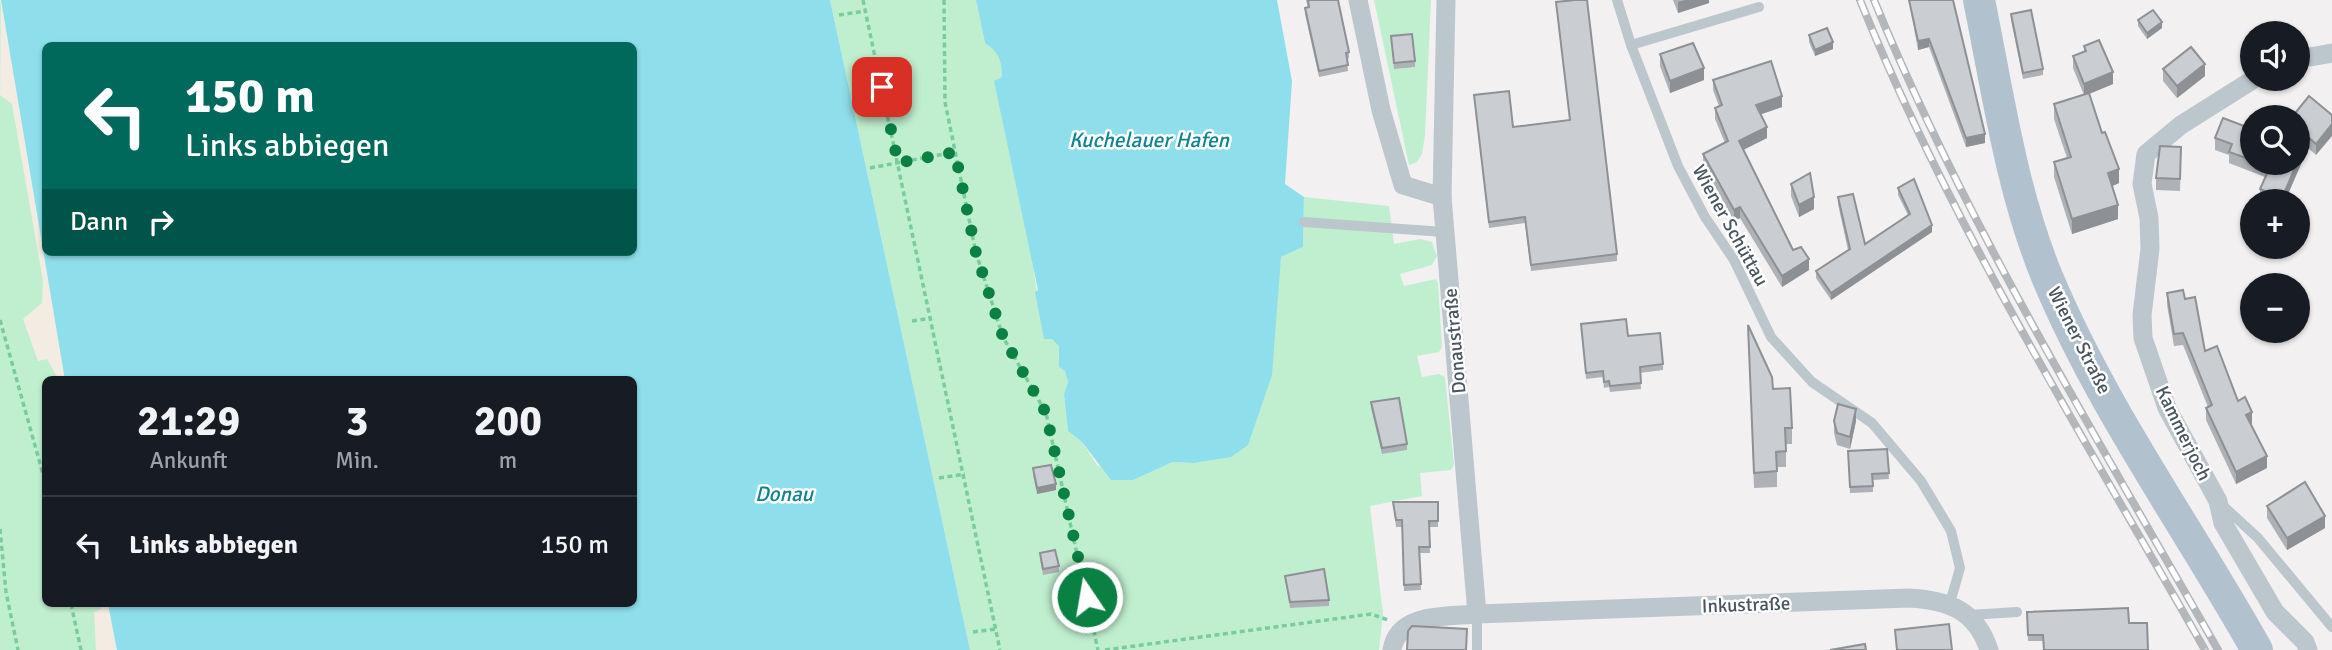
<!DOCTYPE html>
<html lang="de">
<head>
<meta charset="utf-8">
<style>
  :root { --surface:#171b24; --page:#242831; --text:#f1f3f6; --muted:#9ea1a6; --line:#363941 }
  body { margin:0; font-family:Signika,sans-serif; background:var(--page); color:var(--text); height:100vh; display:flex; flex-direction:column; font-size:26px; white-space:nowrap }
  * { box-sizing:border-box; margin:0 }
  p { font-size:23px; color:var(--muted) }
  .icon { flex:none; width:38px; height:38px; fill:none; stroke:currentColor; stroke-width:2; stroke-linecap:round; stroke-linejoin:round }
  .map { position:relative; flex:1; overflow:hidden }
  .panel { position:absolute; left:42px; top:376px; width:595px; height:231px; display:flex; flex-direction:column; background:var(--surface); border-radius:10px; box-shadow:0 2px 5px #0004 }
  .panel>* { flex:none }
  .banner { position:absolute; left:42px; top:42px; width:595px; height:214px; border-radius:10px; box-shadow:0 2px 5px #0004; background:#00695c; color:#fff; overflow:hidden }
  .fabs { position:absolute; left:2240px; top:21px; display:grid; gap:14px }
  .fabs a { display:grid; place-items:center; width:70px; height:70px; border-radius:50%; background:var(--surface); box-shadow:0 2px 5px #0004; font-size:35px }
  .pin { position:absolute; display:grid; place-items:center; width:60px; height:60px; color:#fff; margin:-30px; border-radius:14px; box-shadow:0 4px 10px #0006 }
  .me { position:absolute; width:77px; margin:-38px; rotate:348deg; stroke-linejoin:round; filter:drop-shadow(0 0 5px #0008) }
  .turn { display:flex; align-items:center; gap:24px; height:147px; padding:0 28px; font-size:32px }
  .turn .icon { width:91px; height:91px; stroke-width:2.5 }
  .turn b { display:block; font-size:49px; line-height:60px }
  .then { display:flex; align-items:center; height:66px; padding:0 28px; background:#0003; gap:14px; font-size:26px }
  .eta { display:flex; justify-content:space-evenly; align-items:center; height:119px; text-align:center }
  .eta b { font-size:42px; font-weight:700; line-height:49px }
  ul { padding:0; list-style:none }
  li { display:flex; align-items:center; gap:21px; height:98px; padding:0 28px; border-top:2px solid var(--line) }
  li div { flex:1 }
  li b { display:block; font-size:26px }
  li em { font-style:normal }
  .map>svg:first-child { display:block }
</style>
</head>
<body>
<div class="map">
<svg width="2332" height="650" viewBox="0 0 2332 650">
  <rect width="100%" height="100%" fill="#f3f0f1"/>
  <g fill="#c0efcf">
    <polygon points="0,0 65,380 46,380 46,604 108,604 117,650 0,650"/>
    <polygon points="830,0 976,0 985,43 995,50 1002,63 1044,338 1052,339 1060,346 1059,367 1065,371 1068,382 1064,394 1068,431 1082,442 1097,465 1133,480 1173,462 1193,463 1279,275 1281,257 1303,247 1304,197 1389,206 1394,244 1420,239 1432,242 1437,256 1432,265 1400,274 1404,286 1436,279 1438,283 1442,347 1439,352 1417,356 1422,377 1439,374 1445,377 1454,465 1451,470 1420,473 1422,496 1370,506 1383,614 1379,650 970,650"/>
    <polygon points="1374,0 1431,0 1425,135 1422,154 1417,162 1409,165"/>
  </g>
  <g fill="#f3ece2">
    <polygon points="1,0 65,380 59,380 47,359 38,361 23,319 42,303 43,281 12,104 0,95"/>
    <polygon points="101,604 108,604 117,650 96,650 94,612 101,609"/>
  </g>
  <g fill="#8edfeb" fill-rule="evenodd">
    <path d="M1,0h829l140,650h-853l-9,-46h526v-224h-569zM46,46h588v206h-588z"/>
    <path d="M976,0h301l15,81 -7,103 19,13 -1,50 -22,10 -9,118 -24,70 -17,12 -38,6 -20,-1 -40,18h-22l-29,-38 -14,-11 -4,-37 4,-12 -3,-11 -6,-4v-21l-7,-7h-8l-9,-47 3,-2 -44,-209 8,-4c0,-16 -3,-25 -17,-34z"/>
  </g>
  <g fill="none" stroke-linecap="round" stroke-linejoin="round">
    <g stroke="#79cd9d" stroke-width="3.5" stroke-dasharray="5 3.5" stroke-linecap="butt">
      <polyline points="863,0 1000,650"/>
      <polyline points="944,0 945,102 976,253 1003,337 1046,413 1098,650"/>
      <polyline points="839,15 865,11"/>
      <polyline points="870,168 955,152"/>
      <polyline points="0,320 46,485"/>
      <polyline points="912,321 932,318"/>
      <polyline points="939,478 965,474"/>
      <polyline points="0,529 6,592 18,650"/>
      <polyline points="71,604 81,650"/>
      <polyline points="973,632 996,629"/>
      <polyline points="1105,650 1371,614 1388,620"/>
    </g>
    <g stroke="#bcc6cd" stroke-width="10">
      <polyline points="1617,0 1631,45 1678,166 1705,217 1734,260 1771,337 1812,382 1872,423 1921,481 1951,531 1960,568 1950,603"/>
      <polyline points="1631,45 1759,7"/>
      <polyline points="1304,222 1444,232"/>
      <polyline points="2221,504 2258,538 2332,627"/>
      <polyline points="1969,615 2017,612"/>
      <polyline points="1477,650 1477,614"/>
    </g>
    <g stroke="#bcc6cd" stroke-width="19">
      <polyline points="1358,0 1381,110 1403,185 1442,197"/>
      <polyline points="1446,0 1442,197 1477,614"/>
      <polyline points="2298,59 2332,53"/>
      <polyline points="2254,79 2181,125 2146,154 2142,184 2149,218 2150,249 2142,315 2143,338 2167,408 2218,501 2223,523 2275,612 2305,642 2308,650"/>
      <path d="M1392,650c6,-38 55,-33 85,-36l432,-16c39,2 67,12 80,52"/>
    </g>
    <path stroke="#b1c2ce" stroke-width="32" d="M1979,0c19,93 32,190 69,279 55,131 140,248 209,371"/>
    <g stroke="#b3b6bb" stroke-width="8">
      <g id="rail">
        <path d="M1860,0c92,228 224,437 345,650"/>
        <path d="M1874,0c93,227 223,437 344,650"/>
      </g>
    </g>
    <use href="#rail" stroke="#fff" stroke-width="5" stroke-dasharray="16" stroke-linecap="butt"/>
  </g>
  <g fill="#aeb1b5">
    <polygon points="1306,0 1338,0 1349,52 1349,58 1347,59 1348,71 1319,77 1305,14 1305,8 1308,8"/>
    <polygon points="1673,0 1709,0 1709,3 1678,13"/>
    <polygon points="1909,0 1953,0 1985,143 1966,147 1929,47 1918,50"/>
    <polygon points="1556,2 1617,254 1617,261 1531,271 1525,223 1489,228 1474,95 1513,127 1570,120"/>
    <polygon points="2011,14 2043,69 2043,75 2023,79 2011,20"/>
    <polygon points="2138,20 2162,28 2147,39 2138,26"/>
    <polygon points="1809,35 1833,49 1815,56 1809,42"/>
    <polygon points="1391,36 1415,61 1415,67 1394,69"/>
    <polygon points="2084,46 2113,84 2089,94 2119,183 2112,186 2118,219 2072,234 2054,177 2054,162 2067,158 2054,119 2054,104 2084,95 2073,68 2073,56 2084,52"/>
    <polygon points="1660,54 1704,80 1670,93 1660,66"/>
    <polygon points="2163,69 2205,76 2177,98 2163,81"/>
    <polygon points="1713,80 1782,107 1761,114 1767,138 1743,150 1793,250 1809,270 1782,287 1740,218 1734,221 1703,164 1703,154 1725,143 1715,119 1715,108 1719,106 1713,90"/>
    <polygon points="2332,115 2316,155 2308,148 2285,201 2260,201 2260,189 2265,177 2229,163 2229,155 2215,150 2215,138 2252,129 2252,163 2298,163 2298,117"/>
    <polygon points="2181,147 2180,191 2156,190 2156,178"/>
    <polygon points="1791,184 1814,209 1799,217 1791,196"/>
    <polygon points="1898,188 1932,232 1831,300 1816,278 1816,271 1848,250 1838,204 1838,197 1865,244 1908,215 1898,195"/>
    <polygon points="2167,293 2185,299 2205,351 2238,401 2252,424 2251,424 2267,468 2236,484 2206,420 2206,408 2208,407 2183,345 2174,346 2167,305"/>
    <polygon points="1581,324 1663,364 1663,370 1640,373 1641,389 1610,392 1609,387 1604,388 1603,377 1586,379"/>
    <polygon points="1748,325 1773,389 1792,428 1792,444 1786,444 1786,467 1777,467 1777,487 1754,488"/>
    <polygon points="1371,402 1407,444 1407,450 1382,454 1371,408"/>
    <polygon points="1834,421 1856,421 1850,449 1837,445 1834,433"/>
    <polygon points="1887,449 1889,479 1873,480 1873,492 1850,493 1848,451"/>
    <polygon points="1033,468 1056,490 1037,494 1033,475"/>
    <polygon points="1393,502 1438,502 1438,527 1429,527 1430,553 1419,553 1421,590 1404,591 1402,527 1396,527"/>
    <polygon points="2267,506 2325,528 2287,550 2267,518"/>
    <polygon points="1040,553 1059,566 1059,572 1043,575 1040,559"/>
    <polygon points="1285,576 1329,600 1329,606 1290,608"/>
    <polygon points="2027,612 2129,623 2043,641 2028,641"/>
  </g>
  <g fill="#8d9094">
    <polygon points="1685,0 1709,0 1709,3 1678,13 1678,2"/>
    <polygon points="2162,22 2162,28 2147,39 2147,33"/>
    <polygon points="1929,39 1929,47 1918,50 1918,41"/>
    <polygon points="1833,42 1833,49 1815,56 1815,50"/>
    <polygon points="2205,64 2205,76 2177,98 2177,86"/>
    <polygon points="1704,68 1704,80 1670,93 1670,81"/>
    <polygon points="2113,72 2113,84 2084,96 2084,84"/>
    <polygon points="1782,96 1782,107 1756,116 1756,105"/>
    <polygon points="2332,124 2332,136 2316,155 2316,144"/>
    <polygon points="1767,127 1767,138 1739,152 1739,141"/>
    <polygon points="1985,134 1985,143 1966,147 1966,138"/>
    <polygon points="2308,137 2308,148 2285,201 2282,201 2282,198 2297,163 2298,163 2298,160"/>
    <polygon points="2119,169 2119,183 2108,188 2108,173"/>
    <polygon points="1814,197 1814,209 1799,217 1799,205"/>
    <polygon points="2118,205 2118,219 2072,234 2072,219"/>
    <polygon points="1740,207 1740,218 1734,221 1734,210"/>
    <polygon points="1932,225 1932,232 1831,300 1831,293"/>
    <polygon points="1809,259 1809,270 1782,287 1782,276"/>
    <polygon points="1856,409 1856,421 1850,449 1850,437"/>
    <polygon points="2252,412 2252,424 2246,427 2246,415"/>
    <polygon points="2267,456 2267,468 2236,484 2236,472"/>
    <polygon points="1056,484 1056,490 1037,494 1037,488"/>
    <polygon points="2325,516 2325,528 2287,550 2287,538"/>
  </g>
  <g fill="#caced3" stroke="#8d9094" stroke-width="2">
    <polygon points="1308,0 1338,0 1349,52 1346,53 1348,65 1319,71 1305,8 1309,7"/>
    <polygon points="1575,0 1587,0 1617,254 1531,265 1525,217 1489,222 1474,95 1509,91 1513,127 1570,120 1556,2"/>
    <polygon points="1909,0 1953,0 1985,134 1966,138 1929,39 1918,41"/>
    <polygon points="2031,10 2043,69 2023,73 2011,14"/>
    <polygon points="2153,10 2162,22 2147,33 2138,20"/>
    <polygon points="1827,28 1833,42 1815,50 1809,35"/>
    <polygon points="1412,34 1415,61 1394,63 1391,36"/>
    <polygon points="2099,40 2113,72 2084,84 2073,56 2086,51 2084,46"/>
    <polygon points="1693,43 1704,68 1670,81 1660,54"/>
    <polygon points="2191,47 2205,64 2177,86 2163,69"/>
    <polygon points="1771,61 1782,96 1756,105 1767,127 1739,141 1793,250 1801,247 1809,259 1782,276 1740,207 1734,210 1703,154 1728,141 1715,108 1722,105 1713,80"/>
    <polygon points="2089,93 2102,133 2105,132 2119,169 2108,173 2118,205 2072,219 2054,162 2071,157 2054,104"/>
    <polygon points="2309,96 2332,115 2332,124 2316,144 2308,137 2298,160 2298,117 2292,117"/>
    <polygon points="2223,118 2252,129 2252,160 2229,152 2232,144 2215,138"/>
    <polygon points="2160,146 2181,147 2180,179 2156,178"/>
    <polygon points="2259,163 2297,163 2282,198 2260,189 2270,167"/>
    <polygon points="1810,173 1814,197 1799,205 1791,184"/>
    <polygon points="1914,179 1932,225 1831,293 1816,271 1850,249 1838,197 1853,194 1865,244 1910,214 1898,188"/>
    <polygon points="2183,290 2185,299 2195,297 2205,351 2217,346 2238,401 2245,397 2252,412 2246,415 2267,456 2236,472 2206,408 2212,405 2183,333 2174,334 2167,293"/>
    <polygon points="1626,319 1628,336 1660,333 1663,364 1640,367 1641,383 1610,386 1609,381 1604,382 1603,371 1586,373 1581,324"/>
    <polygon points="1748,325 1772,377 1773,389 1790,388 1792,428 1785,428 1786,451 1776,452 1777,471 1754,473"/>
    <polygon points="1399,398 1407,444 1382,448 1371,402"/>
    <polygon points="1838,404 1856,409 1850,437 1837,433 1834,421"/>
    <polygon points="1887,449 1889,473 1872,474 1873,486 1850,487 1848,451"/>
    <polygon points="1051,465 1056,484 1037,488 1033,468"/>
    <polygon points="2305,482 2325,516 2287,538 2267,506"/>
    <polygon points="1393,502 1438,502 1438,521 1429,521 1430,547 1419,547 1421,584 1404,585 1402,520 1396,520"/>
    <polygon points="1055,550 1059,566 1043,569 1040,553"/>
    <polygon points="1324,569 1329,600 1290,602 1285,576"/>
    <polygon points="2128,608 2129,623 2147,623 2148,650 2044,650 2043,635 2028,635 2027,612"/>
    <polygon points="1949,624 1952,650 1897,650 1895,630"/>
    <polygon points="1412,626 1467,629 1466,650 1407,650 1408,631"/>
    <polygon points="1865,644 1866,650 1830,650"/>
  </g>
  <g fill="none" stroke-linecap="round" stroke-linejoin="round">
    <polyline stroke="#0b8043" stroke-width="12" stroke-dasharray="0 21.6" points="882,87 898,163 955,152 976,253 1003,337 1046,413 1087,597"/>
  </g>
  <g text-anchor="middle" stroke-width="5" stroke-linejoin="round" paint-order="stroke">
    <g font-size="19" fill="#49555e" stroke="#fff">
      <text transform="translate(1731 225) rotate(61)" y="7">Wiener Schüttau</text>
      <text transform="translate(2080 340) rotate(63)" y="7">Wiener Straße</text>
      <text transform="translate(1454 341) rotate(-95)" y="7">Donaustraße</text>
      <text transform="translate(2184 433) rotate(64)" y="7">Kammerjoch</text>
      <text transform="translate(1746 604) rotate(-2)" y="7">Inkustraße</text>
    </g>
    <g font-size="21" font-style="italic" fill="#0f8294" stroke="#fff">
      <text x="1149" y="147">Kuchelauer Hafen</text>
      <text x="784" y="501">Donau</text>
    </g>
  </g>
</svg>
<div class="fabs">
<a><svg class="icon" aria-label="sound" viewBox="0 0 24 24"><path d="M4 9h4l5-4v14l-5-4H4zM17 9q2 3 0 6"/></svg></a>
<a><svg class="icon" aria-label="search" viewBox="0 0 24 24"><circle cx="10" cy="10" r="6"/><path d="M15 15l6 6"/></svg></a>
<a>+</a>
<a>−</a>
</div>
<div class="pin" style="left:882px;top:87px;background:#d93025"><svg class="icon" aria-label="arrive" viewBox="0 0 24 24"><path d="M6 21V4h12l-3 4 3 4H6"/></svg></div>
<svg class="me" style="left:1087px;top:597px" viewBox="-20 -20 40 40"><circle r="17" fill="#0b8043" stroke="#fff" stroke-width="3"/><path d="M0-11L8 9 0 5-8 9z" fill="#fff"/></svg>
<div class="banner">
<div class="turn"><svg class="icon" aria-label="left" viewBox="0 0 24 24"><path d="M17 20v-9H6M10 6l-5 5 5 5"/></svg><div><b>150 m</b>Links abbiegen</div></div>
<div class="then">Dann<svg class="icon" aria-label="right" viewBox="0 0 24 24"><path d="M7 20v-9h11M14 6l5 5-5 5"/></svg></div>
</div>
<section class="panel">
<div class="eta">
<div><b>21:29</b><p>Ankunft</p></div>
<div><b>3</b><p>Min.</p></div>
<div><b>200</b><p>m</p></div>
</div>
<ul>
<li><svg class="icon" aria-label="left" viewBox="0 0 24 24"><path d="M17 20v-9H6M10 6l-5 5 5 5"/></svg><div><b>Links abbiegen</b></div><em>150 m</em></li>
</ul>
</section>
</div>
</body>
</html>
